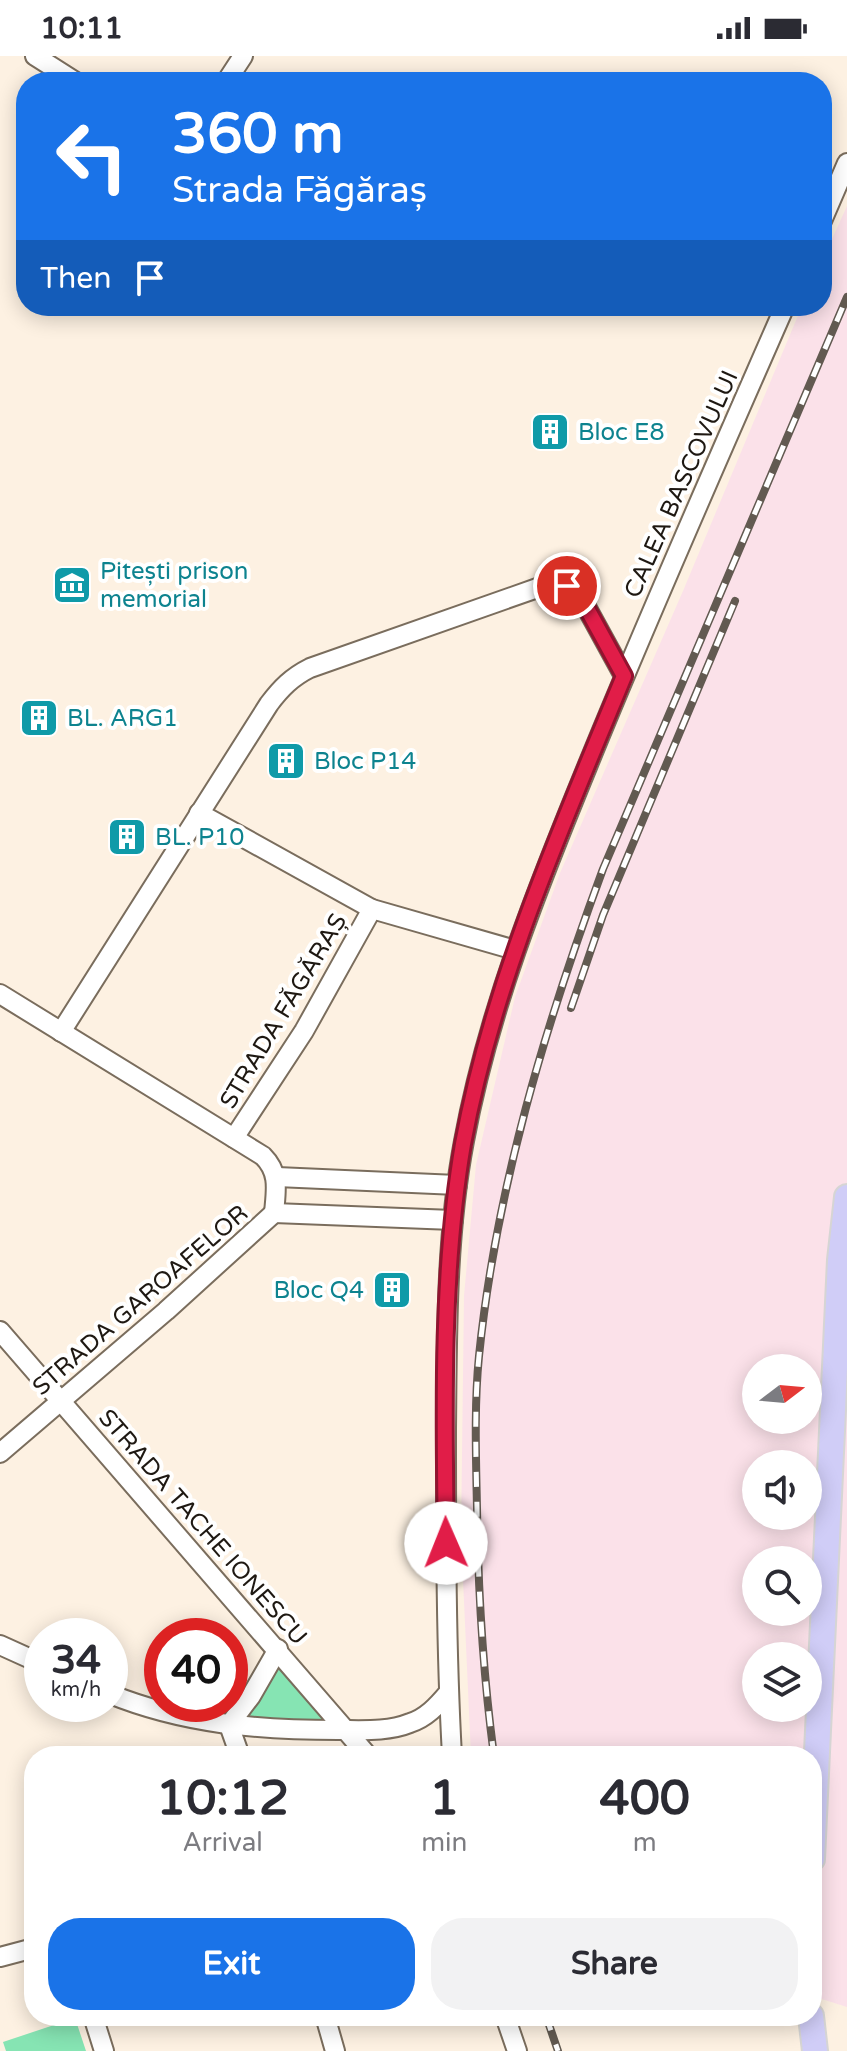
<!DOCTYPE html>
<html lang="en">
<head>
<meta charset="utf-8">
<style>
  :root { --surface:#fff; --page:#f2f2f3; --text:#2b2b33; --muted:#7c7c81; --accent:#1a73e8 }
  body { margin:0; font-family:"Varela Round",sans-serif; background:var(--page); color:var(--text); height:100vh; display:flex; flex-direction:column; font-size:30px; white-space:nowrap }
  * { box-sizing:border-box; margin:0 }
  p { font-size:26px; color:var(--muted) }
  .icon { flex:none; width:44px; height:44px; fill:none; stroke:currentColor; stroke-width:2; stroke-linecap:round; stroke-linejoin:round }
  .map { position:relative; flex:1; overflow:hidden }
  .sheet { position:absolute; left:24px; top:1690px; width:798px; height:280px; display:flex; flex-direction:column; background:var(--surface); border-radius:32px; box-shadow:0 4px 20px #0003 }
  .sheet>* { flex:none }
  .top-card { position:absolute; left:16px; top:16px; width:816px; height:244px; border-radius:32px; box-shadow:0 4px 20px #0003; background:#1a73e8; color:#fff; overflow:hidden }
  .needle { width:52px; rotate:74deg }
  .fabs { position:absolute; left:742px; top:1298px; display:grid; gap:16px }
  .fabs a { display:grid; place-items:center; width:80px; height:80px; border-radius:50%; background:var(--surface); box-shadow:0 4px 20px #0003; font-size:40px }
  .speed { position:absolute; left:24px; top:1562px; display:flex; gap:16px; font-size:40px; font-weight:700; text-align:center }
  .speed>* { display:grid; place-content:center; width:104px; height:104px; border-radius:50%; background:var(--surface); box-shadow:0 4px 20px #0003; line-height:1 }
  .speed small { font-size:20px; font-weight:400 }
  .speed .limit { border:12px solid #d22; background:#fff; color:#111 }
  .pin { position:absolute; display:grid; place-items:center; width:68px; height:68px; color:#fff; margin:-34px; border:4px solid #fff; border-radius:50%; box-shadow:0 2px 8px #0007 }
  .me { position:absolute; width:88px; margin:-44px; rotate:359deg; stroke-linejoin:round; filter:drop-shadow(0 0 6px #0008) }
  .turn { display:flex; align-items:center; gap:28px; height:168px; padding:0 24px; font-size:36px }
  .turn .icon { width:104px; height:104px; stroke-width:2.5 }
  .turn b { display:block; font-size:56px; line-height:68px }
  .then { display:flex; align-items:center; height:76px; padding:0 24px; background:#0003; gap:16px; font-size:30px }
  .eta { display:flex; justify-content:space-evenly; align-items:center; height:136px; text-align:center }
  .eta b { font-size:48px; font-weight:800; line-height:56px }
  .button { display:flex; gap:16px; margin-top:auto; padding:16px 24px }
  .button a { flex:1; height:92px; border-radius:32px; background:var(--accent); color:#fff; font-size:32px; font-weight:800; line-height:92px; text-align:center }
  .button a+a { background:var(--page); color:var(--text) }
  .status { display:flex; justify-content:space-between; align-items:center; height:56px; padding:0 40px; background:var(--surface); direction:ltr }
  .status svg { height:22px; fill:currentColor }
  .map>svg:first-child { display:block }
</style>
</head>
<body>
<div class="status"><b>10:11</b><svg viewBox="0 0 49 12"><path d="M0 12V9h3v3zM5 12V6h3v6zM10 12V3h3v9zM15 12V0h3v12zM26 1h20v11H26zM47 4h2v5h-2z"/></svg></div>
<div class="map">
<svg width="847" height="1995" viewBox="0 0 847 1995">
  <rect width="100%" height="100%" fill="#fdf1e2"/>
  <path fill="#fbe1e9" fill-rule="evenodd" d="M847,150v1801l-35,-11v-240h-341l-10,-221 3,-239 12,-131 39,-168 45,-124 123,-282 119,-285h20v-45zM756,1312h52v52h-52zM756,1408h52v52h-52zM756,1504h52v52h-52zM756,1600h52v52h-52z"/>
  <g fill="#86e4b3">
    <polygon points="278,1593 346,1674 229,1669"/>
    <polygon points="75,1962 86,1995 6,1995 3,1986"/>
  </g>
  <g fill="none" stroke-linecap="round" stroke-linejoin="round">
    <g stroke="#7a6d5d" stroke-width="22">
      <g id="minor">
        <polyline points="35,0 76,26"/>
        <polyline points="226,26 243,0"/>
        <polyline points="822,165 847,107"/>
        <polyline points="199,757 372,853"/>
        <path d="M0,938l263,162c17,17 13,34 11,57"/>
        <path d="M61,976l208,-328c12,-16 23,-27 41,-36l233,-82h24l17,17 40,73"/>
        <polyline points="234,1082 304,975 372,853 515,894"/>
        <polyline points="277,1121 457,1129"/>
        <polyline points="274,1157 453,1164"/>
        <polyline points="0,1275 368,1700"/>
        <polyline points="0,1397 166,1255 274,1157"/>
        <polyline points="0,1589 42,1608"/>
        <path d="M110,1638c74,30 149,36 228,36 24,0 50,2 72,-7 16,-5 27,-17 38,-30"/>
        <polyline points="240,1700 229,1669 251,1640 278,1593"/>
        <path d="M452,1700c-6,-109 -6,-218 -6,-327 1,-96 0,-193 18,-288 24,-130 73,-252 123,-374 63,-155 131,-308 198,-461"/>
        <polyline points="0,1901 34,1892"/>
        <polyline points="93,1960 104,1995"/>
        <polyline points="325,1960 335,1995"/>
        <polyline points="505,1960 517,1995"/>
      </g>
    </g>
    <g stroke="#d6d5d4" stroke-width="28">
      <g id="major">
        <polyline points="812,1803 840,1204 847,1141"/>
        <polyline points="811,1960 815,1995"/>
      </g>
    </g>
    <use href="#minor" stroke="#fff" stroke-width="18"/>
    <use href="#major" stroke="#d0cdf7" stroke-width="24"/>
    <g stroke="#625a51" stroke-width="8">
      <g id="rail">
        <polyline points="571,952 603,859 735,545"/>
        <path d="M494,1700c-11,-83 -16,-165 -17,-248 -1,-50 -3,-102 2,-152 17,-167 66,-330 124,-487l244,-572"/>
        <polyline points="546,1960 558,1995"/>
      </g>
    </g>
    <use href="#rail" stroke="#fff" stroke-width="5" stroke-dasharray="15" stroke-linecap="butt"/>
  </g>
  <g fill="none" stroke-linecap="round" stroke-linejoin="round">
    <g stroke="#92132f" stroke-width="20">
      <path id="route" d="M446,1487c-2,-129 -5,-271 17,-399 30,-163 98,-315 161,-468l-40,-73 -17,-17"/>
    </g>
    <use href="#route" stroke="#e11d48" stroke-width="14"/>
  </g>
  <defs>
    <g id="building-square" transform="scale(2)"><rect x="-9" y="-9" width="18" height="18" rx="4" fill="#0f9aa8" stroke="#fff"/><path d="M-4-6H4V6H1V3H-1V6H-4ZM-2.5-4.3h1.7v1.8h-1.7ZM.8-4.3h1.7v1.8H.8ZM-2.5-1h1.7V.8h-1.7ZM.8-1h1.7V.8H.8Z" fill="#fff"/></g>
    <g id="museum-square" transform="scale(2)"><rect x="-9" y="-9" width="18" height="18" rx="4" fill="#0f9aa8" stroke="#fff"/><path d="M0-6L6-3V-2H-6V-3ZM-5-1h2V3h-2ZM-1-1h2V3h-2ZM3-1h2V3H3ZM-6 4H6V6H-6Z" fill="#fff"/></g>
  </defs>
  <g fill-rule="evenodd">
    <use href="#building-square" x="550" y="376"/>
    <use href="#museum-square" x="72" y="529"/>
    <use href="#building-square" x="39" y="662"/>
    <use href="#building-square" x="286" y="705"/>
    <use href="#building-square" x="127" y="781"/>
    <use href="#building-square" x="392" y="1234"/>
  </g>
  <g text-anchor="middle" stroke-width="8" stroke-linejoin="round" paint-order="stroke">
    <g font-size="24" fill="#0d838f" stroke="#fff" text-anchor="start">
      <text x="578" y="384">Bloc E8</text>
      <text x="100" y="523">Pitești prison<tspan x="100" dy="28">memorial</tspan></text>
      <text x="67" y="670">BL. ARG1</text>
      <text x="314" y="713">Bloc P14</text>
      <text x="155" y="789">BL. P10</text>
      <text x="364" y="1242" text-anchor="end">Bloc Q4</text>
    </g>
    <g font-size="24" fill="#1e1812" stroke="#fff">
      <text transform="translate(681 428) rotate(-66)" y="8">CALEA BASCOVULUI</text>
      <text transform="translate(283 955) rotate(-59)" y="8">STRADA FĂGĂRAȘ</text>
      <text transform="translate(140 1244) rotate(-41)" y="8">STRADA GAROAFELOR</text>
      <text transform="translate(203 1471) rotate(49)" y="8">STRADA TACHE IONESCU</text>
    </g>
  </g>
</svg>
<div class="fabs">
<a><svg class="needle" viewBox="-14 -14 28 28"><path d="M0-13l5 13h-10z" fill="#e53935"/><path d="M0 13l5-13h-10z" fill="#7c7c81"/></svg></a>
<a><svg class="icon" aria-label="sound" viewBox="0 0 24 24"><path d="M4 9h4l5-4v14l-5-4H4zM17 9q2 3 0 6"/></svg></a>
<a><svg class="icon" aria-label="search" viewBox="0 0 24 24"><circle cx="10" cy="10" r="6"/><path d="M15 15l6 6"/></svg></a>
<a><svg class="icon" aria-label="layers" viewBox="0 0 24 24"><path d="M12 4l9 5-9 5-9-5zM3 14l9 5 9-5"/></svg></a>
</div>
<div class="speed"><div>34<small>km/h</small></div><div class="limit">40</div></div>
<div class="pin" style="left:567px;top:530px;background:#d93025"><svg class="icon" aria-label="arrive" viewBox="0 0 24 24"><path d="M6 21V4h12l-3 4 3 4H6"/></svg></div>
<svg class="me" style="left:446px;top:1487px" viewBox="-20 -20 40 40"><circle r="19" fill="#fff"/><path d="M0-13L10 11 0 6-10 11z" fill="#e11d48"/></svg>
<div class="top-card">
<div class="turn"><svg class="icon" aria-label="left" viewBox="0 0 24 24"><path d="M17 20v-9H6M10 6l-5 5 5 5"/></svg><div><b>360 m</b>Strada Făgăraș</div></div>
<div class="then">Then<svg class="icon" aria-label="arrive" viewBox="0 0 24 24"><path d="M6 21V4h12l-3 4 3 4H6"/></svg></div>
</div>
<section class="sheet">
<div class="eta">
<div><b>10:12</b><p>Arrival</p></div>
<div><b>1</b><p>min</p></div>
<div><b>400</b><p>m</p></div>
</div>
<div class="button"><a>Exit</a><a>Share</a></div>
</section>
</div>
</body>
</html>
